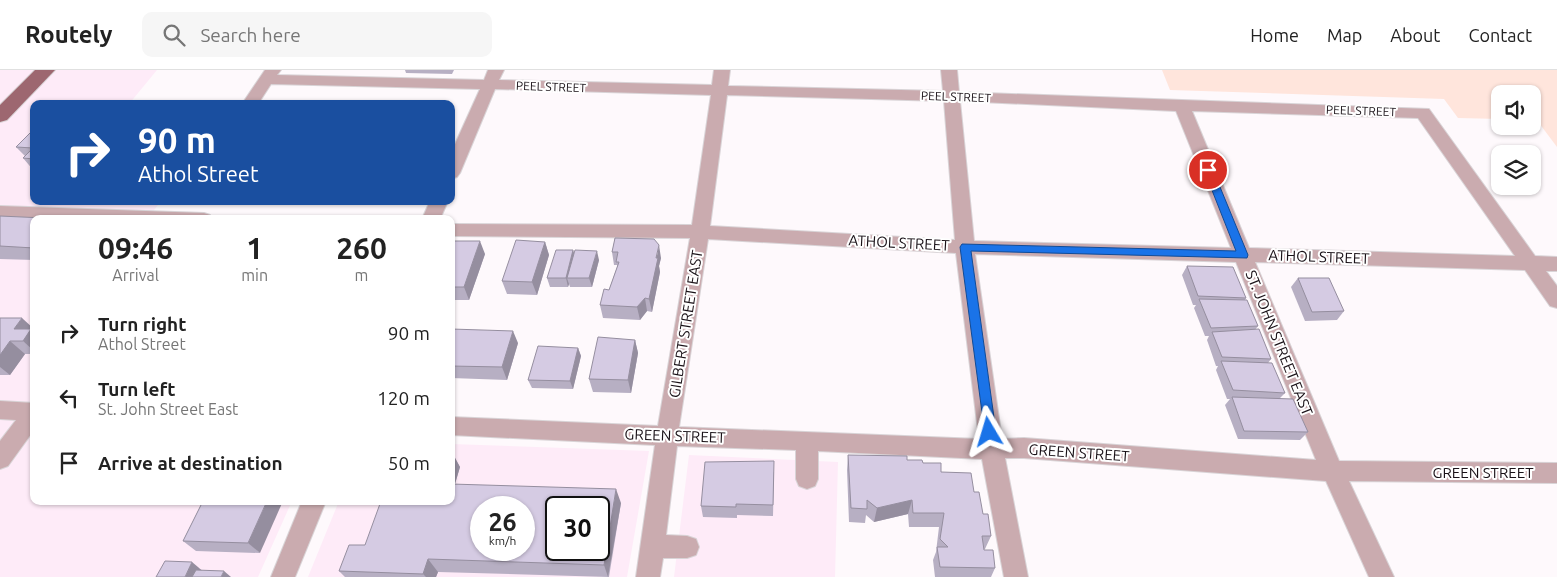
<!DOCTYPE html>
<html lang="en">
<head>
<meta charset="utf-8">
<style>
  :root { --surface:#fff; --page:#f6f6f6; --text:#222; --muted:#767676; --line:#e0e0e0 }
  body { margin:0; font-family:Ubuntu,sans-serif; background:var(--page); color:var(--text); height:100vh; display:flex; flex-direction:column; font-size:19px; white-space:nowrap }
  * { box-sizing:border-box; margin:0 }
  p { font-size:16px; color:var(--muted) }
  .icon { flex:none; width:28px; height:28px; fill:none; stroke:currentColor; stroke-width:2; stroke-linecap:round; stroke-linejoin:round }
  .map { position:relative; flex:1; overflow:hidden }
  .panel { position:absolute; left:30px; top:145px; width:425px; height:290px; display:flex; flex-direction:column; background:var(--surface); border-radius:10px; box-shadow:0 1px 4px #0004 }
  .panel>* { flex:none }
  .hud { position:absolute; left:30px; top:30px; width:425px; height:105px; border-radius:10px; box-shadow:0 1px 4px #0004; background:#1a4fa0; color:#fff; overflow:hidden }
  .fabs { position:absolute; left:1491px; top:15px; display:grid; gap:10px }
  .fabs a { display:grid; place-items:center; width:50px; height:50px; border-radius:10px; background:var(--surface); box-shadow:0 1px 4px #0004; font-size:25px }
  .speed { position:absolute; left:470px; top:426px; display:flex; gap:10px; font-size:25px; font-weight:700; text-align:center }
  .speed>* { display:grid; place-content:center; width:65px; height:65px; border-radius:50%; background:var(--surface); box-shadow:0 1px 4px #0004; line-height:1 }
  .speed small { font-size:12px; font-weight:400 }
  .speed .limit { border:2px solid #111; border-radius:8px; background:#fff; color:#111 }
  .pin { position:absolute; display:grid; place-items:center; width:42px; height:42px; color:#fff; margin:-21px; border:2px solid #fff; border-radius:50%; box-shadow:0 1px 5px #0007 }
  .me { position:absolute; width:55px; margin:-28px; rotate:353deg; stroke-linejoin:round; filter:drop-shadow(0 0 4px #0008) }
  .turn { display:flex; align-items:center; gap:18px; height:105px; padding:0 25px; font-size:22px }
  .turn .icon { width:65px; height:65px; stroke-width:2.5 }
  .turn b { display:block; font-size:35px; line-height:42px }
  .eta { display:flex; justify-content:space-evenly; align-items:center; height:85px; text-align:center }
  .eta b { font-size:30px; font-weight:700; line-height:35px }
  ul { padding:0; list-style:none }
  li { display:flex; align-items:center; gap:15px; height:65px; padding:0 25px }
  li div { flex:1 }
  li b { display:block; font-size:19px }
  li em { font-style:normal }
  header { display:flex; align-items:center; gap:30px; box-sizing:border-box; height:70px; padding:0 25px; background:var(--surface); border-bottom:1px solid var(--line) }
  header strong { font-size:24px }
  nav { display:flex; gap:28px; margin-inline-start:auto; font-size:18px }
  .search { width:350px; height:45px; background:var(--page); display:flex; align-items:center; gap:12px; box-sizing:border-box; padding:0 18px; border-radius:10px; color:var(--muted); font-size:19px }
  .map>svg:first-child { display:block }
</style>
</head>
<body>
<header>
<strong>Routely</strong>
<div class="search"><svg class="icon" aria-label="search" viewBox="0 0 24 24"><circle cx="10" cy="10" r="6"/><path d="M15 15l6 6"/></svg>Search here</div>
<nav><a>Home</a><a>Map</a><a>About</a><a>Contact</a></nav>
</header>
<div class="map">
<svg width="1557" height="507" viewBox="0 0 1557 507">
  <rect width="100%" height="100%" fill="#fef9fc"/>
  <g fill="#feebf8" fill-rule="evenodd">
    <polygon points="0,0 157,0 129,34 34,34 34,131 158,135 147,149 34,149 34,431 292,431 258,507 0,507"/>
    <path d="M451,374l198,7 -22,126h-319l31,-76h112zM481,438h43v42h-43zM556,438h43v42h-43z"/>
    <polygon points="689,385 838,392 835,507 674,507"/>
  </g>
  <polygon fill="#ffe5dc" points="1162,0 1557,0 1557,77 1536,49 1533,49 1532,24 1500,24 1500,49 1458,48 1444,29 1170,20"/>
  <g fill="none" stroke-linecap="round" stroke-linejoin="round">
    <g stroke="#d9d4d7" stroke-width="2">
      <g id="minor">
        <path d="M265,0h16l-4,5 207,5 4,-10h16l-5,10 213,5 2,-15h16l-2,16 215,5 -2,-21h16l2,22 470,17 106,147 22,1v14h-11l11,15v22l-7,-2 -25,-36 -270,-8 84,199 218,2v20l-208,-2 45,96h-25l-43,-96 -302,-23h-19l23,119h-24l-22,-118 -164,-8v28l-3,7 -8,3 -8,-3 -3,-7v-29l-119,-4 -11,89 21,1 9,3 3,8 -3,8 -9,3h-24l-3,19h-24l19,-132 -204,-10v-18l207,9 32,-188 -239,-2v-12l241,1 19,-130 -216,-6 -35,84 -3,4 -6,2v-26l29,-64 -209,-5 -13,20h-16zM727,25l217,6 11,139 -245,-14zM960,31l216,10 55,137 -257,-7zM1192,41l226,7 97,138 -266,-8zM708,169l248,14 23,186 -300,-12zM975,184l261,8 80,198 -292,-22 -22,1z"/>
        <polygon points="430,131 448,131 440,149 422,149"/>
        <polygon points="0,136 204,143 210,145 213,149 0,148"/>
        <polygon points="0,331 34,333 34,360 8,396 0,399 0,371 16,350 0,349"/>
        <polygon points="302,431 326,431 295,507 271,507"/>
      </g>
    </g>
    <g stroke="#d9d4d7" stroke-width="2">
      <polygon id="major" points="35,0 55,0 7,50 0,52 0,35"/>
    </g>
    <use href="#minor" fill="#caabaf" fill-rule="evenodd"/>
    <use href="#major" fill="#9d6770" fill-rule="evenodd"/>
  </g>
  <g fill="#b7afc3">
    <polygon points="405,0 454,0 452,4 406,3"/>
    <polygon points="34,59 34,101 23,88 25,86 16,77"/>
    <polygon points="0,146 34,149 34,190 0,189"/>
    <polygon points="615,168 661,188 659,196 660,202 652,242 647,241 640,250 603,248 600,235 609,220 617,197 617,195 614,195 612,182"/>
    <polygon points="545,172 549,185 537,225 507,224 502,211"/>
    <polygon points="451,175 485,184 469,230 451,230"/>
    <polygon points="573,180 574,184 599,190 592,217 570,217 569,214 568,217 550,217 547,208"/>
    <polygon points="1187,196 1246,228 1245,230 1258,256 1255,260 1271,289 1268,293 1285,323 1280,328 1308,362 1300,370 1238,369 1225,335 1230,329 1227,329 1216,300 1218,296 1216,296 1207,270 1209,266 1205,266 1194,238 1196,235 1193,235 1182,205"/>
    <polygon points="1298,208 1344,241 1337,250 1305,251 1291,217"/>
    <polygon points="0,248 34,259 34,284 25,284 10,305 0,305"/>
    <polygon points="451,259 518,273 507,310 451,308"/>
    <polygon points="635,270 638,283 631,323 593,322 589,309"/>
    <polygon points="578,278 581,286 573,319 532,318 528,310"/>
    <polygon points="451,382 460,397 455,414 621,433 609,507 438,502 436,507 345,507 339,501 365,475"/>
    <polygon points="848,385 907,390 923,393 941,402 974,422 991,466 985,479 984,479 995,498 991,507 935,507 933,490 936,482 939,457 909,457 908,444 874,452 866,445 865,453 849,452 847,400"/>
    <polygon points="774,402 773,446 737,445 737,448 703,447 701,436"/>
    <polygon points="203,431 260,483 196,481 183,471"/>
  </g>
  <g fill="#958e9f">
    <polygon points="480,171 485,184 469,230 464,217"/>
    <polygon points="545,172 549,185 537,225 532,212"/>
    <polygon points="659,175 661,188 659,196 660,202 652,242 649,229"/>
    <polygon points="573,180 576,189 567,208 569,214 568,217 566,208"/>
    <polygon points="597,181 599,190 592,217 589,208"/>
    <polygon points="645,228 647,241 640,250 637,237"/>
    <polygon points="22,248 34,259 34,281 23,271 14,259"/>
    <polygon points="513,261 518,273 507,310 502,297"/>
    <polygon points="635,270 638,283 631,323 628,310"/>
    <polygon points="10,271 25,284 10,305 0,297 0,285"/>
    <polygon points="578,278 581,286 573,319 570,311"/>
    <polygon points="452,382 460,397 451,427 451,383"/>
    <polygon points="616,419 621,433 608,507 604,495"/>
    <polygon points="912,430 908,444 874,452 877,438"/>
    <polygon points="267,431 283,431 260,483 248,473"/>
    <polygon points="428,489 438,502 436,507 426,507 423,504"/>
    <polygon points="192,492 205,503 203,507 185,507"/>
    <polygon points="224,501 231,507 221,507"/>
  </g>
  <g fill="#d5cbe3" stroke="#958e9f" fill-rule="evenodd">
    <polygon points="63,32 103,33 61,34"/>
    <polygon points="34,59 34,89 23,88 33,78 16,77"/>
    <polygon points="0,146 66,149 34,149 34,178 0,176"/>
    <polygon points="615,168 654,169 659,175 656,188 658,188 649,229 645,228 637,237 600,235 604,219 609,220 619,192 616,192 618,182 612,182"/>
    <polygon points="516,170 545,172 532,212 502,211"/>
    <polygon points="453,171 480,171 464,217 451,217 451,175"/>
    <polygon points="556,180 573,180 566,208 547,208"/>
    <polygon points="575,180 597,181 589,208 567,208"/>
    <polygon points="1187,196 1233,197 1246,228 1198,226"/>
    <polygon points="1298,208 1329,208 1344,241 1312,242"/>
    <polygon points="1199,229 1247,230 1258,256 1211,258"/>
    <polygon points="0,248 22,248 14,259 31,259 23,271 10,271 0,285"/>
    <polygon points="451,259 513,261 502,297 451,296"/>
    <polygon points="1259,259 1271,289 1222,287 1212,262"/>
    <polygon points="598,267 635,270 628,310 589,309"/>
    <polygon points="538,276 578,278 570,311 528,310"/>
    <polygon points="1221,291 1272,293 1285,323 1233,320"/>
    <polygon points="1232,327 1293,329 1308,362 1244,361"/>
    <polygon points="848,385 907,386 907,390 922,390 923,393 941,393 941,402 971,403 974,422 979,422 983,444 988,444 991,466 982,466 984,480 993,480 995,498 940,497 937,477 948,477 940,469 944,443 913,443 912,430 877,438 867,430 867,439 851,438"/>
    <polygon points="774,391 773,435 736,434 736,437 701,436 705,392"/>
    <path d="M451,414l165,5 -12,76 -176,-6 -5,15 -84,-3 10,-26h16l16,-44h70zM481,438h43v42h-43zM556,438h43v42h-43z"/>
    <polygon points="203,431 267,431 248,473 183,471"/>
    <polygon points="165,491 192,492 185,507 156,507"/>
    <polygon points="196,500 224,501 221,507 192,507"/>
  </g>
  <polygon fill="#1a73e8" stroke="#114b97" points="1208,97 1213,100 1248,185 1247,188 971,181 996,362 994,365 989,367 985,365 960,177 962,174 1236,181 1204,100"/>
  <g text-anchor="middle" stroke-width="4" stroke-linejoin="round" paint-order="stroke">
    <g font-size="12" fill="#191117" stroke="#fff">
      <text transform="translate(551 17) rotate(2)" y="4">PEEL STREET</text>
      <text transform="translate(956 27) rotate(2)" y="4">PEEL STREET</text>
      <text transform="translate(1361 41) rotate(2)" y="4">PEEL STREET</text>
    </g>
    <g font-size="15" fill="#191117" stroke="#fff">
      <text transform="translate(899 173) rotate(3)" y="5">ATHOL STREET</text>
      <text transform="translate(1319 187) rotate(2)" y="5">ATHOL STREET</text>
      <text transform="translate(686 254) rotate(-81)" y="5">GILBERT STREET EAST</text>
      <text transform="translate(1279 273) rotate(68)" y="5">ST. JOHN STREET EAST</text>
      <text transform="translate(675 366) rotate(2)" y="5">GREEN STREET</text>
      <text transform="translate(1079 383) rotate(4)" y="5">GREEN STREET</text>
      <text x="1483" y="408">GREEN STREET</text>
    </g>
  </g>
</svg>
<div class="fabs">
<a><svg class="icon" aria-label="sound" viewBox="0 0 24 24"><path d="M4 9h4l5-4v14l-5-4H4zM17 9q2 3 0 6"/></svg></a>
<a><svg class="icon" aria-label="layers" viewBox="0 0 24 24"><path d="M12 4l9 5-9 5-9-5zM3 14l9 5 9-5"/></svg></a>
</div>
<div class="speed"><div>26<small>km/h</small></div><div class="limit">30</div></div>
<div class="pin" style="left:1208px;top:100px;background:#d93025"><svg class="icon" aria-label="arrive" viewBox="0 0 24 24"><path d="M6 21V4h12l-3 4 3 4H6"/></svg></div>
<svg class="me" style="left:989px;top:362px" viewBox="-20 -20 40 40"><path d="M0-17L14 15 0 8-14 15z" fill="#1a73e8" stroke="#fff" stroke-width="4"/></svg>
<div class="hud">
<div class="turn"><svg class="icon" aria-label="right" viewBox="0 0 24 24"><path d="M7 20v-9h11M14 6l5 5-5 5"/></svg><div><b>90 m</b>Athol Street</div></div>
</div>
<section class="panel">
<div class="eta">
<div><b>09:46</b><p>Arrival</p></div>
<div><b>1</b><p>min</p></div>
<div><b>260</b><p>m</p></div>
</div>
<ul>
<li><svg class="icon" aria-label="right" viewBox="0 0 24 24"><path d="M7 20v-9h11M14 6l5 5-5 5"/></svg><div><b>Turn right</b><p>Athol Street</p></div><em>90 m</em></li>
<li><svg class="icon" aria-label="left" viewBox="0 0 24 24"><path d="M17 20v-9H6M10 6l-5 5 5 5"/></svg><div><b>Turn left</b><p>St. John Street East</p></div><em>120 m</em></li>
<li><svg class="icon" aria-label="arrive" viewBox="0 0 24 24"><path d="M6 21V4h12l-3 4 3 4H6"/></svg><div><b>Arrive at destination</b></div><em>50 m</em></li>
</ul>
</section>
</div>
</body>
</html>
